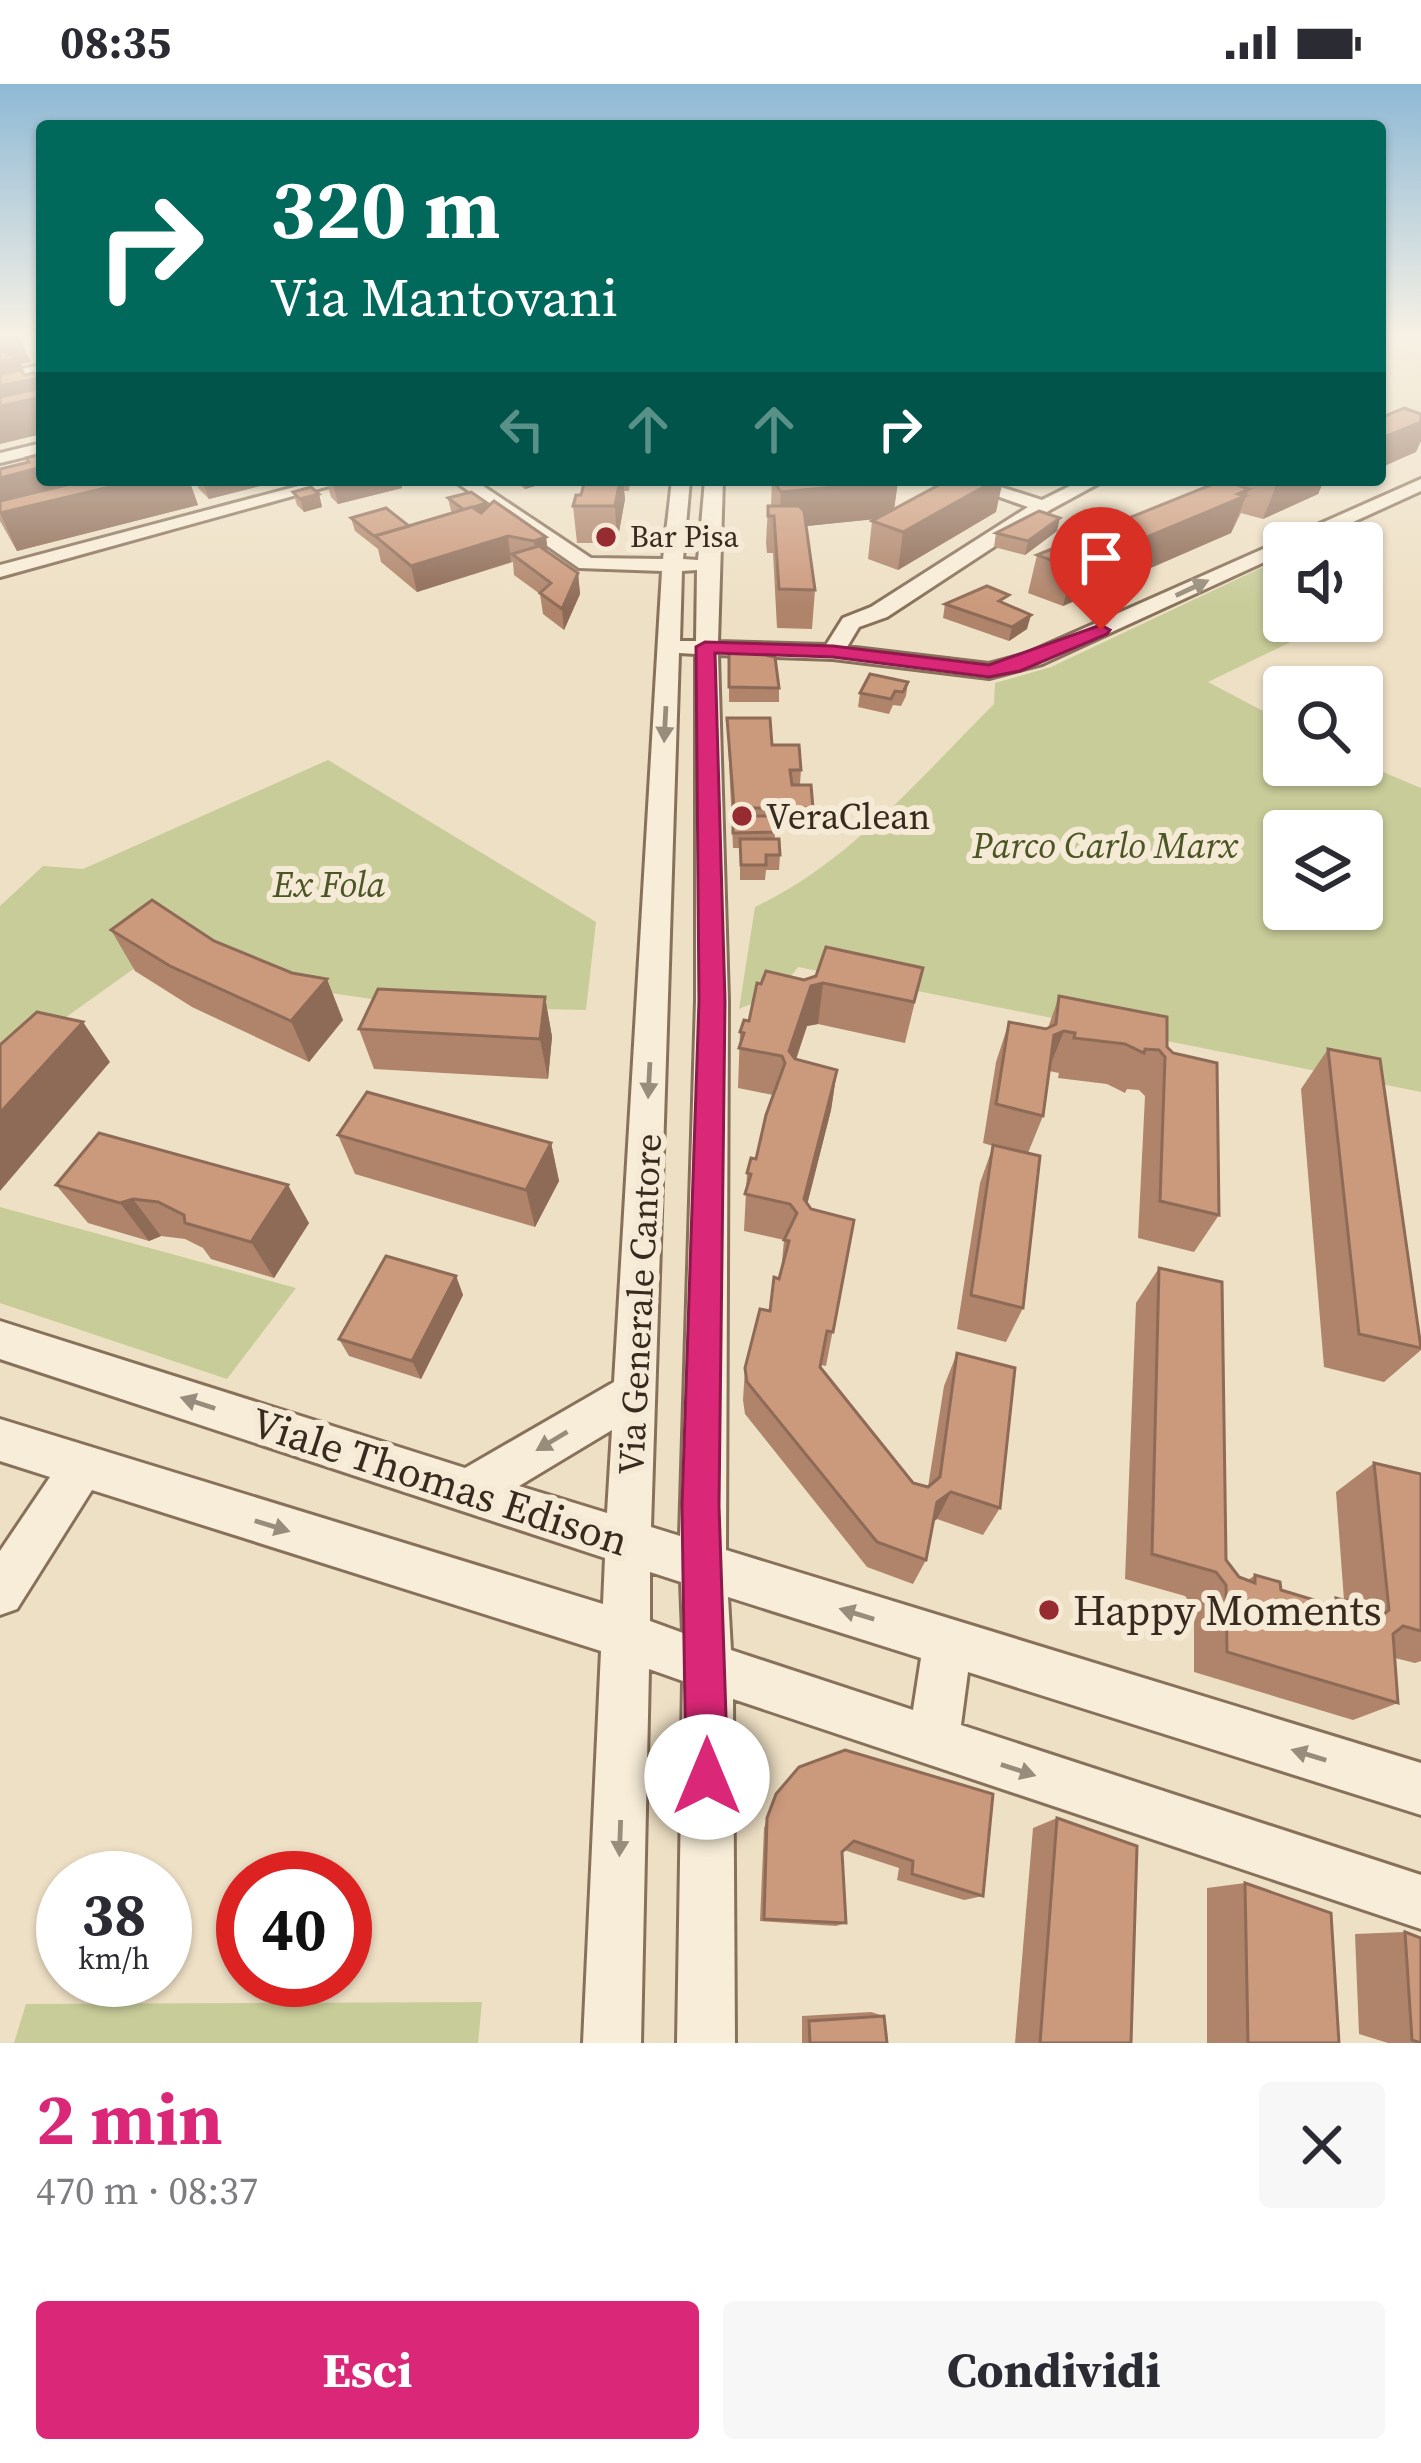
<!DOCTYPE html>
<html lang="it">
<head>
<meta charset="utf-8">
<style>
  :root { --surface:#fff; --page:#f7f7f7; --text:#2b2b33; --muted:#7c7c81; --accent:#db2777 }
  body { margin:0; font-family:"Source Serif 4",serif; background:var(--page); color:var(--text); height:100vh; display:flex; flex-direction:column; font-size:45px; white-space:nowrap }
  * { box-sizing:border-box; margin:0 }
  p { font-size:39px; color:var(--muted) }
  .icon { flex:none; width:66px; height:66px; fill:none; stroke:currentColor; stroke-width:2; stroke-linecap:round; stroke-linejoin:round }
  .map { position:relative; height:1959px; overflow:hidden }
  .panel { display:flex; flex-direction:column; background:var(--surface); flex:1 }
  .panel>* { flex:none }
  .top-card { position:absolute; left:36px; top:36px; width:1350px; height:366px; border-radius:12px; box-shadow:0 3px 9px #0004; background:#00695c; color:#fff; overflow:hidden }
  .tools { position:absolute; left:1263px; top:438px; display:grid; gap:24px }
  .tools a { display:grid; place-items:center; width:120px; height:120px; border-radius:12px; background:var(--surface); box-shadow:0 3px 9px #0004; font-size:60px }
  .speed { position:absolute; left:36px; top:1767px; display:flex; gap:24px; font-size:60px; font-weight:700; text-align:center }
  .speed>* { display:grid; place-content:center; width:156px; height:156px; border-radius:50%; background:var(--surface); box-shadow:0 3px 9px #0004; line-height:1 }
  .speed small { font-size:30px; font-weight:400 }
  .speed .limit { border:18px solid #d22; background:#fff; color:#111 }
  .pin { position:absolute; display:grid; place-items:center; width:102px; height:102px; color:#fff; margin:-123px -51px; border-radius:50% 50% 50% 0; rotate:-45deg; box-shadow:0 0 12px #0007 }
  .pin .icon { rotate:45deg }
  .me { position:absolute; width:132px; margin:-66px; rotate:0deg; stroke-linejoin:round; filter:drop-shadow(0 0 9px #0008) }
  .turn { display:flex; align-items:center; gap:42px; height:252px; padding:0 36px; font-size:54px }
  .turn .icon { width:156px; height:156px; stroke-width:2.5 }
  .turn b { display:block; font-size:84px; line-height:102px }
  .lanes { display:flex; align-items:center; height:114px; padding:0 36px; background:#0003; justify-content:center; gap:60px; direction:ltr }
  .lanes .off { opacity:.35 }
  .round { display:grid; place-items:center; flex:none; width:126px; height:126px; border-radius:12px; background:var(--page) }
  .headline { display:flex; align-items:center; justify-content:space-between; height:204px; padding:0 36px }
  h1 { font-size:72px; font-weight:700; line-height:90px; color:var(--accent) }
  .cta { display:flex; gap:24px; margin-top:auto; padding:24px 36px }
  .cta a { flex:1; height:138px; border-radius:12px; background:var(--accent); color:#fff; font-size:48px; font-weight:700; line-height:138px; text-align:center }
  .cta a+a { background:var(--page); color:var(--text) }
  .status { display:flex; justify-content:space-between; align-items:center; height:84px; padding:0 60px; background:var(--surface); direction:ltr }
  .status svg { height:33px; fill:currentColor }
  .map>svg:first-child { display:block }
</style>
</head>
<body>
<div class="status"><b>08:35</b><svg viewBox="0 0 49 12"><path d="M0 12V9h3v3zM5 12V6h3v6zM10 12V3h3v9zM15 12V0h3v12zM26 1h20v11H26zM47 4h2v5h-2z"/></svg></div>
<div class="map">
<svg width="1421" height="1959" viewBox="0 0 1421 1959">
  <rect width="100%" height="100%" fill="#eee0c5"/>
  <polygon fill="#e3d9b3" points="1387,263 1421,270 1421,345 1380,334 1380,267"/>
  <g fill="#c8cc99" fill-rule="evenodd">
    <path d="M1284,473v64h50l-126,61 76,40v43l78,-2 59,25v304l-623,-125 -19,25 -40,17 16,-102c95,-45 165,-129 239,-203l1,-21 56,-16zM1284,747h78v78h-78z"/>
    <polygon points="328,676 596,838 586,926 419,922 303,905 188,846 55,941 0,1001 0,822 43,782 83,785"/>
    <polygon points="0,1123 296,1204 227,1295 0,1219"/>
    <polygon points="482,1918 478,1959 14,1959 26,1920"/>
  </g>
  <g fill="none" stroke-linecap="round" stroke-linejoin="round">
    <g stroke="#88715b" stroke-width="6">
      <g id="minor">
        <polygon points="42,281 42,289 0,299 0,289"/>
        <polygon points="42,359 42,369 0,379 0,369"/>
        <path d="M1421,395v12l-114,52h-23v10l-242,111 -53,14 -156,-19 -115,-4 10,346 -2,549 695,213v52l-453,-143 -7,53 460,150v54l-688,-230 2,344h-58l6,-362 -34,-12 -8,374h-58l18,-392 -509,-161 -75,119 -17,6v-64l50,-74 -50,-16v-42l603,185 2,-46 -605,-199v-38l465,147 149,-86 48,-811 -83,-3 -126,-88h21l117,78 72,1 9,-79h18l-7,79 15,1 7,-80h18l-5,162 108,3 17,-27 28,-11 157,-100 -76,-27h27l63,20 40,-20h23l-55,30 -163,107 -28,10 -12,20 142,17 37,-10zM697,486l-1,71h-16l2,-70zM679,569l17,1v347l-16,535 -29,-9zM612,1346l-5,83 -88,-27zM650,1488l31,10 2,51 -33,-12zM728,1513l193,61 -8,52 -182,-60z"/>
        <polygon points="321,396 351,396 0,493 0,481"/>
      </g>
    </g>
    <use href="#minor" fill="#f8edd8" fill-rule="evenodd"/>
  </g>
  <g fill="#af846b">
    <polygon points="26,374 42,396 189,396 198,421 17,467 0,437 0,385 28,378"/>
    <polygon points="195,396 283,396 209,415 199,405"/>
    <polygon points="326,396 400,396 402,404 338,420 331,413"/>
    <polygon points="512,396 555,396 525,405"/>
    <polygon points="585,396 630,396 629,407 624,407 625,415 617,459 577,459 573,422 581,411"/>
    <polygon points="772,396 903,396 898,397 894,425 996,428 898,486 868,475 872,437 877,435 806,442 815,506 812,545 777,544 773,469 767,469 766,459 768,422 771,422"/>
    <polygon points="1238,396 1324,396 1318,410 1263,435 1241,429 1231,449 1063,522 1028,509 1037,471 1237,400"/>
    <polygon points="293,408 319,410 322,423 304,428 297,421"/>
    <polygon points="448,414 487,419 488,423 546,453 548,468 578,489 580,510 564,546 543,530 540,510 514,491 513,478 417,508 381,478 378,465 355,447 351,434 409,442 453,429 451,427"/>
    <polygon points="1057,447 1025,471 994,463 996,449"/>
    <polygon points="945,520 1027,545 1009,557 943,534"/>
    <polygon points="729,564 779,604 779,618 729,618"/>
    <polygon points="908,598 906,612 901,622 893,621 889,630 858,623 860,609"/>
    <polygon points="727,634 772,661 801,686 800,700 813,724 812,739 774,739 775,755 780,771 779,786 766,786 765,796 740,796 740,764 733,764"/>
    <polygon points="111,846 214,857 292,889 343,936 309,978 192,923 135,887"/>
    <polygon points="923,884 905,959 818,940 807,942 796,976 837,986 831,1026 807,1120 811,1125 854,1136 826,1282 821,1281 820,1283 913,1399 928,1403 944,1302 957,1269 1000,1424 983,1451 937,1435 933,1438 926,1476 913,1500 867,1483 745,1330 743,1316 745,1284 770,1227 781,1188 784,1156 744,1147 747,1089 756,1075 773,1011 738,1004 740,948 749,937 804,896"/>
    <polygon points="1059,912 1167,963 1219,1131 1194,1168 1138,1154 1145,1012 1139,1006 1127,1005 1125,1009 1107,1000 1058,994 1059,989 1049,987 1043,1032 1028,1069 1023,1224 1006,1258 957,1245 980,1099 993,1062 983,1059 996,978 1009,938 1048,944"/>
    <polygon points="545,913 552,953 548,995 374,985 359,945"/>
    <polygon points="1328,965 1421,1255 1421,1266 1384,1298 1324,1283 1301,1005"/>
    <polygon points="338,1051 551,1059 559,1097 535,1143 355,1090"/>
    <polygon points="56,1101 309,1139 274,1194 211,1175 203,1164 185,1155 161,1152 149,1157 88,1139"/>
    <polygon points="1159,1184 1226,1476 1239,1493 1248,1496 1255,1491 1281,1506 1326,1520 1336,1514 1344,1516 1336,1408 1374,1379 1421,1390 1421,1577 1415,1579 1395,1574 1398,1619 1353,1636 1194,1588 1194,1524 1185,1512 1125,1495 1136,1219"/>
    <polygon points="456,1192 463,1211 421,1295 349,1272 339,1255"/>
    <polygon points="776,1710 983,1812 964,1816 897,1796 899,1784 844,1766 842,1768 846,1839 836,1842 760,1837 764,1744"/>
    <polygon points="1057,1734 1131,1959 1015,1959 1033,1744"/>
    <polygon points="1245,1799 1339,1959 1207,1959 1207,1804"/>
    <polygon points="1405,1848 1421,1959 1388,1959 1359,1950 1355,1850"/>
    <polygon points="871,1928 884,1932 887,1959 802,1959 802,1932"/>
  </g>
  <g fill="#8e6b57">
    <polygon points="0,249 18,249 31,278 21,280 28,297 39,294 42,302 42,350 0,360"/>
    <polygon points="1421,338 1421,357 1416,368 1380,384 1380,355"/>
    <polygon points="42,383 42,396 67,396 70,404 0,423 0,394"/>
    <polygon points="71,396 189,396 198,421 17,467 0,429 77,411"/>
    <polygon points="202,396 283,396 209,415"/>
    <polygon points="332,396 400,396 402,404 338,420"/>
    <polygon points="524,396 555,396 525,405"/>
    <polygon points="620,396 623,396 625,415 617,459 615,422"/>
    <polygon points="996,396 1003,396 996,428 898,486 903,448"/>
    <polygon points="1283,396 1324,396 1318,410 1263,435 1277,399"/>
    <polygon points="898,397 893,433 779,445 781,408"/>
    <polygon points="1249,405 1231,449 1063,522 1073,484"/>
    <polygon points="319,410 322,423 304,428 300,415"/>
    <polygon points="487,419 489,432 464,426"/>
    <polygon points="1060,434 1057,447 1025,471 1028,457"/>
    <polygon points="508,452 511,478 417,508 411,482"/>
    <polygon points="546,453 549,479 538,483 534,457"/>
    <polygon points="578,489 580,510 564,546 562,525"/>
    <polygon points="1031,531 1027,545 1009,557 1012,543"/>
    <polygon points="327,895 343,936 309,978 291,937"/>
    <polygon points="823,899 818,940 807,942 785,1007 789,967 811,902"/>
    <polygon points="545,913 552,953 548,995 540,955"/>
    <polygon points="83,938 110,978 0,1107 0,1029"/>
    <polygon points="1064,947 1048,987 1054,951"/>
    <polygon points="837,986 831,1026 799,1153 804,1115"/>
    <polygon points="551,1059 559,1097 535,1143 526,1106"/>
    <polygon points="288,1101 309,1139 274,1194 251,1158"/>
    <polygon points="133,1115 161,1152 149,1157 120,1119"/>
    <polygon points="456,1192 463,1211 421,1295 412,1277"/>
    <polygon points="951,1408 937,1435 924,1444 937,1418"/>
  </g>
  <g fill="#cb997c" stroke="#8e6b57" stroke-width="3">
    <polygon points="0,266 18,274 0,277"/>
    <polygon points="20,286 25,291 34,289 39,294 0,302 0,290"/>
    <polygon points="42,304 42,313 0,322 0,313"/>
    <polygon points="1404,324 1421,330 1421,338 1380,355 1380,334"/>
    <polygon points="42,370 42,383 0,394 0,385 29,378 26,374"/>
    <polygon points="87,396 139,396 0,429 0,417"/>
    <polygon points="585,396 620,396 615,422 573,422 576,411 581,411"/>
    <polygon points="773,396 897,396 898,397 781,408"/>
    <polygon points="948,396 996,396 903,448 872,437"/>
    <polygon points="1223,396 1249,405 1238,410 1245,412 1073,484 1037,471"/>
    <polygon points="311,403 319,410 300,415 293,408"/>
    <polygon points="471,408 487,419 464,426 448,414"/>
    <polygon points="494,417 546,453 534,457 508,452 411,482 375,452 472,423 481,429"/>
    <polygon points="768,422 799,422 804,427 815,506 779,505 774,432 768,432"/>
    <polygon points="386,424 409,442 374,452 351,434"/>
    <polygon points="1039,427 1060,434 1028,457 996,449"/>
    <polygon points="539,462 578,489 562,525 540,509 551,499 512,470"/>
    <polygon points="987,502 1009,511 999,517 1031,531 1012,543 945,520"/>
    <polygon points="729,564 775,573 779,604 729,603"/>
    <polygon points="870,590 908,598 903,608 895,607 891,615 860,609"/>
    <polygon points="727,634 770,634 772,661 799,661 801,686 790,686 792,701 811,701 813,724 734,724"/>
    <polygon points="733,732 774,732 775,748 733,749"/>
    <polygon points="740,755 779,755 780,771 766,771 766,781 741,781"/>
    <polygon points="152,816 214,857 292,889 327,895 291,937 170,882 111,846"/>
    <polygon points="826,863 923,884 914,918 823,899 811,902 789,967 795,975 837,986 804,1115 811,1125 854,1136 833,1248 827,1247 820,1283 913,1399 928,1403 940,1393 957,1269 1015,1284 1000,1424 951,1408 937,1418 926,1476 877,1458 747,1298 745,1284 760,1225 770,1227 774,1193 779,1195 789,1157 784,1156 797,1129 790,1120 745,1110 751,1090 747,1089 751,1074 756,1075 766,1031 785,979 782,972 739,964 744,949 740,948 744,936 749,937 757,899 761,900 766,887 804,896 816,892"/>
    <polygon points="378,905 545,913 540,955 359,945"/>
    <polygon points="1059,912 1167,933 1167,963 1173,969 1217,979 1219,1131 1160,1117 1165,973 1159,966 1145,965 1144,969 1125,960 1074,954 1075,949 1064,947 1054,951 1043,1032 996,1020 1009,938 1046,945 1056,940"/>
    <polygon points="37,928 83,938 0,1029 0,961"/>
    <polygon points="1328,965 1380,975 1421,1264 1359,1250"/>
    <polygon points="367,1008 551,1059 526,1106 338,1051"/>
    <polygon points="99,1049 288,1101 251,1158 185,1139 184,1131 158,1118 133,1115 120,1119 56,1101"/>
    <polygon points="993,1061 1040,1072 1023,1224 971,1211"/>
    <polygon points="386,1172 456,1192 412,1277 339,1255"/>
    <polygon points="1159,1184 1222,1198 1226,1476 1239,1493 1255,1499 1255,1491 1280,1498 1281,1506 1337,1523 1336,1514 1362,1521 1362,1530 1378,1535 1389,1526 1374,1379 1421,1390 1421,1547 1403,1542 1393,1550 1398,1619 1227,1568 1226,1501 1216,1488 1152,1470"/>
    <polygon points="845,1666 993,1710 983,1812 912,1790 913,1777 854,1757 842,1768 846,1839 764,1835 767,1734 776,1710 799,1683"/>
    <polygon points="1057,1734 1137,1762 1131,1959 1040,1959"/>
    <polygon points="1245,1799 1331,1829 1339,1959 1248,1959"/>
    <polygon points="1405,1848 1421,1854 1421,1959 1412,1956"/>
    <polygon points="884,1932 887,1959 810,1959 809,1937"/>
  </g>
  <defs><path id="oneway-solid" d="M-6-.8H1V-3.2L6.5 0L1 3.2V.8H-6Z" transform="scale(3)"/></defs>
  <g fill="#988c7c">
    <use href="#oneway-solid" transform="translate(1192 504) rotate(-25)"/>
    <use href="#oneway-solid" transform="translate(665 640) rotate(93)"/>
    <use href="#oneway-solid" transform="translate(649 996) rotate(93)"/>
    <use href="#oneway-solid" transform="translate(198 1319) rotate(-162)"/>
    <use href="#oneway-solid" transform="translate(552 1357) rotate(149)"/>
    <use href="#oneway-solid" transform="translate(272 1442) rotate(17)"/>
    <use href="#oneway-solid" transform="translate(857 1530) rotate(-163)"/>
    <use href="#oneway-solid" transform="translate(1309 1671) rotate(-163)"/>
    <use href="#oneway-solid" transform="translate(1018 1686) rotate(18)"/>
    <use href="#oneway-solid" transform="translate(620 1754) rotate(92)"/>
  </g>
  <linearGradient id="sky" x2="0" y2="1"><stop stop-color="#8eb9d5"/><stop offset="0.48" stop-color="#f7f1e5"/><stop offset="1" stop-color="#f7f1e5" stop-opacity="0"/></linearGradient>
  <rect width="1421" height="523" fill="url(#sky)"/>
  <polygon fill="#db2777" stroke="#8e194d" stroke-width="3" points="1101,541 1110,546 1107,550 1020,587 989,593 833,573 715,569 725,917 719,1422 728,1693 722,1708 707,1714 692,1708 686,1693 682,1422 699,917 696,563 705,558 833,562 989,581"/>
  <g fill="#962c32" stroke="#f5ead5" stroke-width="4.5">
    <circle cx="606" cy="453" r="12"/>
    <circle cx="742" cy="732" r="12"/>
    <circle cx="1049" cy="1526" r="12"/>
  </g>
  <g text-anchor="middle" stroke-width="12" stroke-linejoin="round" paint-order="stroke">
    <g font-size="30" fill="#392a1f" stroke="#f5ead5" text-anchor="start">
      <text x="630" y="463">Bar Pisa</text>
    </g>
    <g font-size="36" fill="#392a1f" stroke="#f5ead5" text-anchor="start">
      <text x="766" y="745">VeraClean</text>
    </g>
    <g font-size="36" font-style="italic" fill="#4b5526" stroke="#f5ead5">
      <text x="1105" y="774">Parco Carlo Marx</text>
      <text x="329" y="813">Ex Fola</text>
    </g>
    <g font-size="36" fill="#392a1f" stroke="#f5ead5">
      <text transform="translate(639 1220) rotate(-87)" y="13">Via Generale Cantore</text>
    </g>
    <g font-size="42" fill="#392a1f" stroke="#f5ead5">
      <text transform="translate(440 1397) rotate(18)" y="15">Viale Thomas Edison</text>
    </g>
    <g font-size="42" fill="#392a1f" stroke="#f5ead5" text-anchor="start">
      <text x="1073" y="1541">Happy Moments</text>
    </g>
  </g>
</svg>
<div class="tools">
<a><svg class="icon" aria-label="sound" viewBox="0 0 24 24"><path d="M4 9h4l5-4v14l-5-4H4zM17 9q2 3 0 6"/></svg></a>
<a><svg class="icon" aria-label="search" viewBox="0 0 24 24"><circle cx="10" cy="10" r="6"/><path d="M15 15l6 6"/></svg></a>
<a><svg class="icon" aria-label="layers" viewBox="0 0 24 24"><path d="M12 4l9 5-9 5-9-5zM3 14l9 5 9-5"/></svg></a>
</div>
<div class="speed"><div>38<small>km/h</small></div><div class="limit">40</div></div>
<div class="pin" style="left:1101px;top:546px;background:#d93025"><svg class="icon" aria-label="arrive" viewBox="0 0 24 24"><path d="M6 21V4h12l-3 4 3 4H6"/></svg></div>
<svg class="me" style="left:707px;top:1693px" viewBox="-20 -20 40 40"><circle r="19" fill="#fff"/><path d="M0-13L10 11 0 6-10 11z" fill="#db2777"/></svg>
<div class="top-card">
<div class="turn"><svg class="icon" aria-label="right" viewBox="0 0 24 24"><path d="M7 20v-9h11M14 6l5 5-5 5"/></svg><div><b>320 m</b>Via Mantovani</div></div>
<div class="lanes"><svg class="icon off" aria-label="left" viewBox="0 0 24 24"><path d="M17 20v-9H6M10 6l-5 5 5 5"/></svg><svg class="icon off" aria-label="ahead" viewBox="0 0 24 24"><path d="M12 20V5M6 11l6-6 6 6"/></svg><svg class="icon off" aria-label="ahead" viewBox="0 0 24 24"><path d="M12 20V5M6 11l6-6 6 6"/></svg><svg class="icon" aria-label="right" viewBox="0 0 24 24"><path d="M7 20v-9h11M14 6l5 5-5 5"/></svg></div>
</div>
</div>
<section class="panel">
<div class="headline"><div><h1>2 min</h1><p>470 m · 08:37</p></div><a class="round"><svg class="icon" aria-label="close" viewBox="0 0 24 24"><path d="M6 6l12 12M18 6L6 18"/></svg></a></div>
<div class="cta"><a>Esci</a><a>Condividi</a></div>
</section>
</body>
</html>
